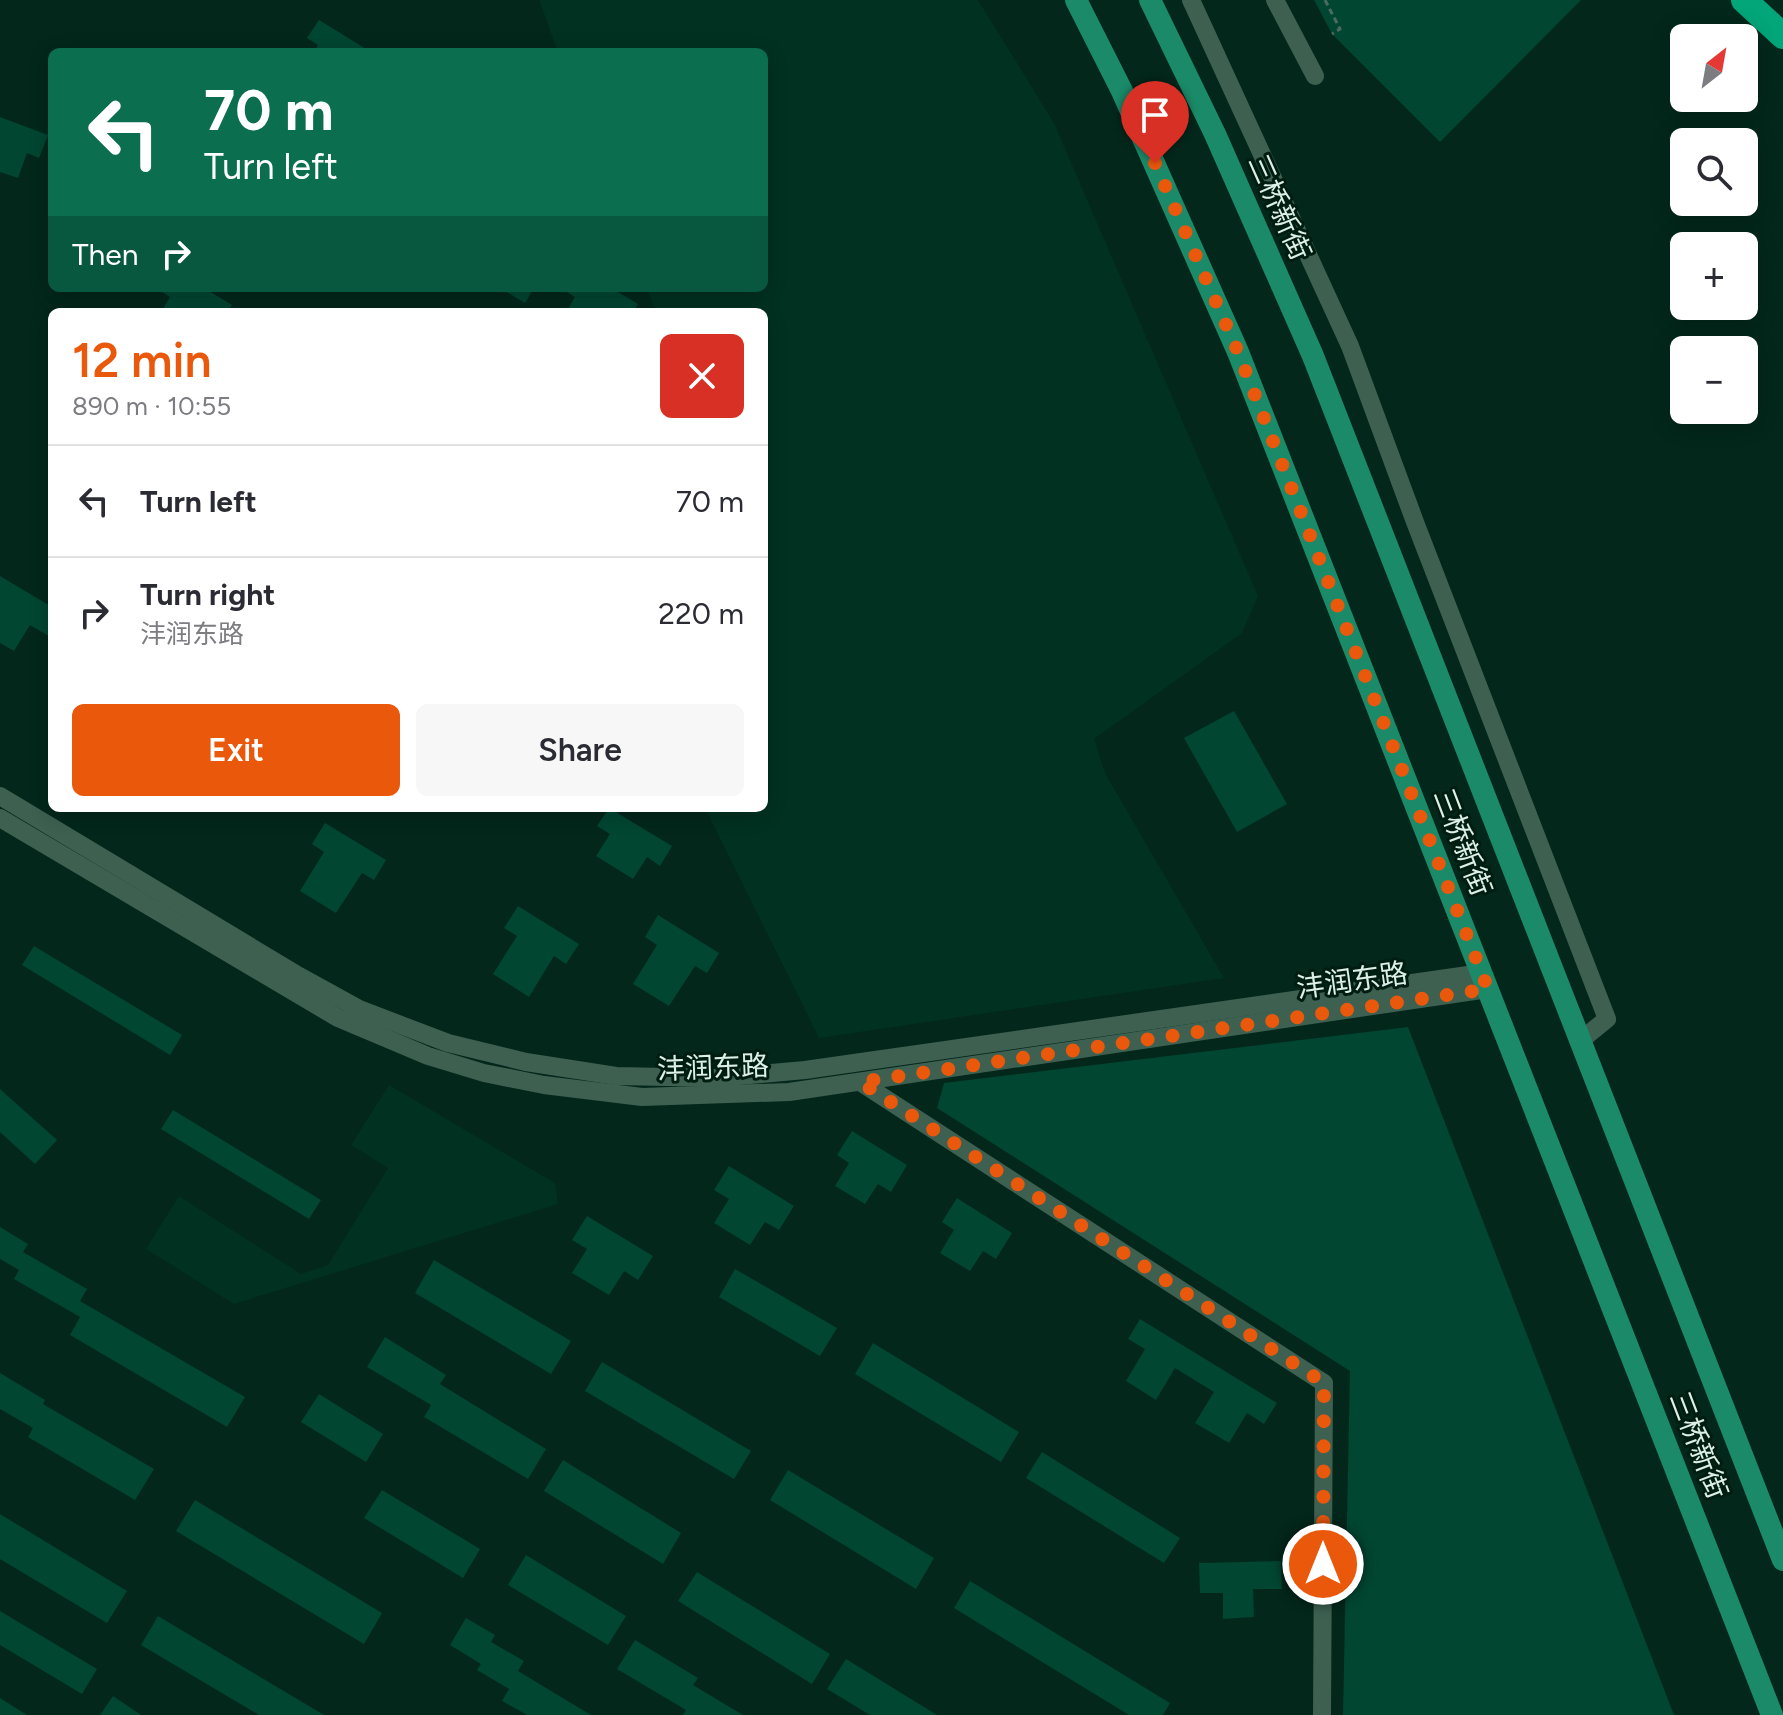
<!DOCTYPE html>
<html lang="en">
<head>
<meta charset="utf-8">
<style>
  :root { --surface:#fff; --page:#f7f7f7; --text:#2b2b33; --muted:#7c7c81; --line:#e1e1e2; --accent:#ea580c }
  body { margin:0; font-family:Figtree,"Noto Sans SC",sans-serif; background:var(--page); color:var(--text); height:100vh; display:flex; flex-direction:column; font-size:30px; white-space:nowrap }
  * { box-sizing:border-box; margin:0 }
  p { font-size:26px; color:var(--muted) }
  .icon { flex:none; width:44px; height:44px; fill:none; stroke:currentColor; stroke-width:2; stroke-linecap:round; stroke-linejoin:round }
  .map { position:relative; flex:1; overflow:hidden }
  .panel { position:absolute; left:48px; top:308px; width:720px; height:504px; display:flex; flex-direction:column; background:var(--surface); border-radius:12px; box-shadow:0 4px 20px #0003 }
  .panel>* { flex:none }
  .guide { position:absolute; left:48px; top:48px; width:720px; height:244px; border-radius:12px; box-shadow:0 4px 20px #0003; background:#0b6e4f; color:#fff; overflow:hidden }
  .needle { width:52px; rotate:31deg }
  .tools { position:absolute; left:1670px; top:24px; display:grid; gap:16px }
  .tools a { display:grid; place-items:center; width:88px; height:88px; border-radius:12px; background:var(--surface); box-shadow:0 4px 20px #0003; font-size:40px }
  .pin { position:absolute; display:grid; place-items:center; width:68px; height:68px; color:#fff; margin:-82px -34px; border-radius:50% 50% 50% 0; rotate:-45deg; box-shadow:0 0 8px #0007 }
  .pin .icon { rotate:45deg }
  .me { position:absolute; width:88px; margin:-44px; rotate:0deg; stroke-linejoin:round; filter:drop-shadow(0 0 6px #0008) }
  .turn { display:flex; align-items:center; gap:28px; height:168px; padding:0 24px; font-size:36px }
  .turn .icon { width:104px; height:104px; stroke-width:2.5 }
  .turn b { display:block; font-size:56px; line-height:68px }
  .then { display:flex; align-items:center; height:76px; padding:0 24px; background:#0003; gap:16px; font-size:30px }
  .round { display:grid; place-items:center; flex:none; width:84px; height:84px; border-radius:12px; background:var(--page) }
  .overview { display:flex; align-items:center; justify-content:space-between; height:136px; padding:0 24px }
  h1 { font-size:48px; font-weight:600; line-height:60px; color:var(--accent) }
  .button { display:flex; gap:16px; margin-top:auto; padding:16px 24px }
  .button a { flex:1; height:92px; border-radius:12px; background:var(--accent); color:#fff; font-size:32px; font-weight:600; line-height:92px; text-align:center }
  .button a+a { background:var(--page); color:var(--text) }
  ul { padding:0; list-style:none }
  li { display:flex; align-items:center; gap:24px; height:112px; padding:0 24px; border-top:2px solid var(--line) }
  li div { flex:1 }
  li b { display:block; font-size:30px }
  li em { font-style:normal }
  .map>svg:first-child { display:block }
</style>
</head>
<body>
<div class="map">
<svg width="1783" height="1715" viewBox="0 0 1783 1715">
  <rect width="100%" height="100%" fill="#03271b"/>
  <g fill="#003121">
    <polygon points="539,0 978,0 1054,123 1258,596 1242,633 1094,739 1105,773 1224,978 819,1038 705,808 764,808 764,312 656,312 647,288 764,288 764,52 558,52"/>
    <polygon points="389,1085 555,1183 558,1204 234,1304 146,1249 179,1196 301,1274 328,1265 388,1168 351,1145"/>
  </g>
  <g fill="#004631">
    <polygon points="1314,0 1581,0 1440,142 1332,34"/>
    <polygon points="319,20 371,52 314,52 318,45 307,38"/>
    <polygon points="0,117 48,135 39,158 27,153 18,178 0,172"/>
    <polygon points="156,288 204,288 232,305 228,312 161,312 170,297"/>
    <polygon points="500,288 534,288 525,303"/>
    <polygon points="560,288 611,288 638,304 633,312 566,312 575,297"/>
    <polygon points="0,576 52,607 52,638 30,625 14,651 0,643"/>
    <polygon points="1234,711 1287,804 1237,832 1184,738"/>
    <polygon points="609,808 672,846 660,866 647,857 633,879 596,856 610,834 597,826"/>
    <polygon points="325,823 386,860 374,880 362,873 336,913 300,891 324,852 312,844"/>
    <polygon points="518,906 579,944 566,964 554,956 529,997 493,974 517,936 504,928"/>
    <polygon points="658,915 719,953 707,973 695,966 669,1006 633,984 657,945 645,937"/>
    <polygon points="34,946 182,1035 170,1055 22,965"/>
    <polygon points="1408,1027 1674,1715 1343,1715 1350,1371 937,1108 944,1083"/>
    <polygon points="0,1089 57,1140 35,1164 0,1132"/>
    <polygon points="173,1110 321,1200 309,1219 161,1129"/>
    <polygon points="852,1131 907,1165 891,1192 878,1184 865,1204 835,1186 849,1163 837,1155"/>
    <polygon points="729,1166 794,1206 779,1230 765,1222 750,1245 714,1223 729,1199 714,1190"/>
    <polygon points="957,1198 1012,1233 996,1259 983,1251 970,1271 940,1253 954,1230 942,1222"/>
    <polygon points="587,1216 653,1256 638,1280 624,1271 609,1295 572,1273 587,1249 572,1240"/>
    <polygon points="0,1227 28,1244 23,1252 87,1289 80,1301 245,1397 227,1427 70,1335 80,1317 14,1279 19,1270 0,1259"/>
    <polygon points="434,1260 571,1341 551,1374 415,1293"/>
    <polygon points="735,1269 837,1328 820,1356 719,1297"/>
    <polygon points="1140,1319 1277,1403 1264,1424 1247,1413 1229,1443 1195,1423 1214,1392 1175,1368 1156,1400 1126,1381 1145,1349 1128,1339"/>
    <polygon points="385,1337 446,1375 440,1384 546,1449 528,1479 424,1417 431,1405 367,1367"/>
    <polygon points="873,1343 1019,1432 1001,1462 855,1374"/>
    <polygon points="602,1362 751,1451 734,1479 585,1391"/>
    <polygon points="0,1373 45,1400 43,1404 154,1469 135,1500 28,1437 33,1428 0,1409"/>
    <polygon points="319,1394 383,1434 366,1462 301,1422"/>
    <polygon points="1042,1452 1180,1538 1164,1563 1026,1478"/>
    <polygon points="563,1460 681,1533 663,1564 544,1491"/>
    <polygon points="788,1470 934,1558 916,1589 770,1500"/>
    <polygon points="382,1490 480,1549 463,1578 364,1518"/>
    <polygon points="195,1500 382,1613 364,1644 176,1531"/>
    <polygon points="0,1514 127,1591 107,1623 0,1559"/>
    <polygon points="526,1555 626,1616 608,1645 508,1585"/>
    <polygon points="1281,1561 1282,1589 1253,1589 1254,1617 1223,1619 1223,1593 1200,1593 1199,1563"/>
    <polygon points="697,1572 830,1654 812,1684 678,1601"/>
    <polygon points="970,1581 1170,1703 1163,1715 1129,1715 954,1608"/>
    <polygon points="0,1611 97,1669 82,1694 0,1645"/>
    <polygon points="158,1616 324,1715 259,1715 141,1645"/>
    <polygon points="466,1618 495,1635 491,1642 524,1661 518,1671 591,1715 527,1715 502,1701 509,1689 477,1670 481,1664 450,1645"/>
    <polygon points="635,1640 698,1678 693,1685 743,1715 683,1715 686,1710 617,1669"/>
    <polygon points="846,1659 937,1715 870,1715 827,1689"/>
    <polygon points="113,1696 141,1715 100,1715"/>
    <polygon points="0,1698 27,1715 0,1715"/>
  </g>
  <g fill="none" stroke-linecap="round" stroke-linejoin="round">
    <polyline stroke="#4c6a5f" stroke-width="3" stroke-dasharray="6 4" stroke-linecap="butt" points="1325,0 1340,29 1332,34"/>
    <g stroke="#3d6051" stroke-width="18">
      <polyline points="1191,0 1350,346 1415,522 1607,1019 1580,1041"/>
      <polyline points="1275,0 1315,76"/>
      <polyline points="0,796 299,976 359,1009 448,1043 526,1062 616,1076 717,1078 805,1070 1482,973"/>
      <polyline points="0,818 338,1018 428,1056 484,1073 544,1085 642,1097 789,1092 1488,989"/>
      <polyline points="860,1082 1324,1383 1322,1715"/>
    </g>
    <g stroke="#1a8a69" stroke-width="22">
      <polyline points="1076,0 1122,91 1238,352 1772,1715"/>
      <polyline points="1150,0 1215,134 1313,356 1783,1560"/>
    </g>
    <polyline stroke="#02a679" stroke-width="26" points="1744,0 1783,36"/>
  </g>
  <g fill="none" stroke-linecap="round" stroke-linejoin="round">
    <polyline stroke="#ea580c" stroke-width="14" stroke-dasharray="0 25.2" points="1155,163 1238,352 1488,989 860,1082 1324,1383 1323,1564"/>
  </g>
  <g text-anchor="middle" stroke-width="6" stroke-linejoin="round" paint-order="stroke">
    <g font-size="28" fill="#ddf0e7" stroke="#001d12">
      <text transform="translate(1280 207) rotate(66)" y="10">三桥新街</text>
      <text transform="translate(1463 842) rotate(69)" y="10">三桥新街</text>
      <text transform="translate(1352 980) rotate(-8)" y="10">沣润东路</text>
      <text transform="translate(713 1067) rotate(-2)" y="10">沣润东路</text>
      <text transform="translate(1699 1445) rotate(69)" y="10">三桥新街</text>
    </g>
  </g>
</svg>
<div class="tools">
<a><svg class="needle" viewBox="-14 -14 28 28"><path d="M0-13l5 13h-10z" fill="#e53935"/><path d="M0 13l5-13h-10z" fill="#7c7c81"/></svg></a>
<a><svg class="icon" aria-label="search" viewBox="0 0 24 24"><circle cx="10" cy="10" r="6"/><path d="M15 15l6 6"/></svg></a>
<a>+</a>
<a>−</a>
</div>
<div class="pin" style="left:1155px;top:163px;background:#d93025"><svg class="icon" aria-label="arrive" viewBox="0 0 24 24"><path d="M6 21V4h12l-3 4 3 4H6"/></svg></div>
<svg class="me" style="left:1323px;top:1564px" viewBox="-20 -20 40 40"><circle r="17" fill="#ea580c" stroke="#fff" stroke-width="3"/><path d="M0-11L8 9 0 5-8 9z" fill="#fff"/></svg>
<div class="guide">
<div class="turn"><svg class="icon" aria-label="left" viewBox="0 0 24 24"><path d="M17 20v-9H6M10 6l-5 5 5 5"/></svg><div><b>70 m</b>Turn left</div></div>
<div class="then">Then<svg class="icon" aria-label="right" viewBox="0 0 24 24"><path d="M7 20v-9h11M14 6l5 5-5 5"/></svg></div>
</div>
<section class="panel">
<div class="overview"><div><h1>12 min</h1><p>890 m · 10:55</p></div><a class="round" style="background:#d93025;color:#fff"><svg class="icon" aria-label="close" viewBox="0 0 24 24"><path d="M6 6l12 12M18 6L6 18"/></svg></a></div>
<ul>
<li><svg class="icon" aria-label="left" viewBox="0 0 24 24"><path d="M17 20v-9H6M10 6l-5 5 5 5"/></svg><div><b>Turn left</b></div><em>70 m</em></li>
<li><svg class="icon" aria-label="right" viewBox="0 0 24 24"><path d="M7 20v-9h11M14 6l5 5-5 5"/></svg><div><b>Turn right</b><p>沣润东路</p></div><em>220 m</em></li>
</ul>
<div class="button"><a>Exit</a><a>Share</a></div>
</section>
</div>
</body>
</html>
